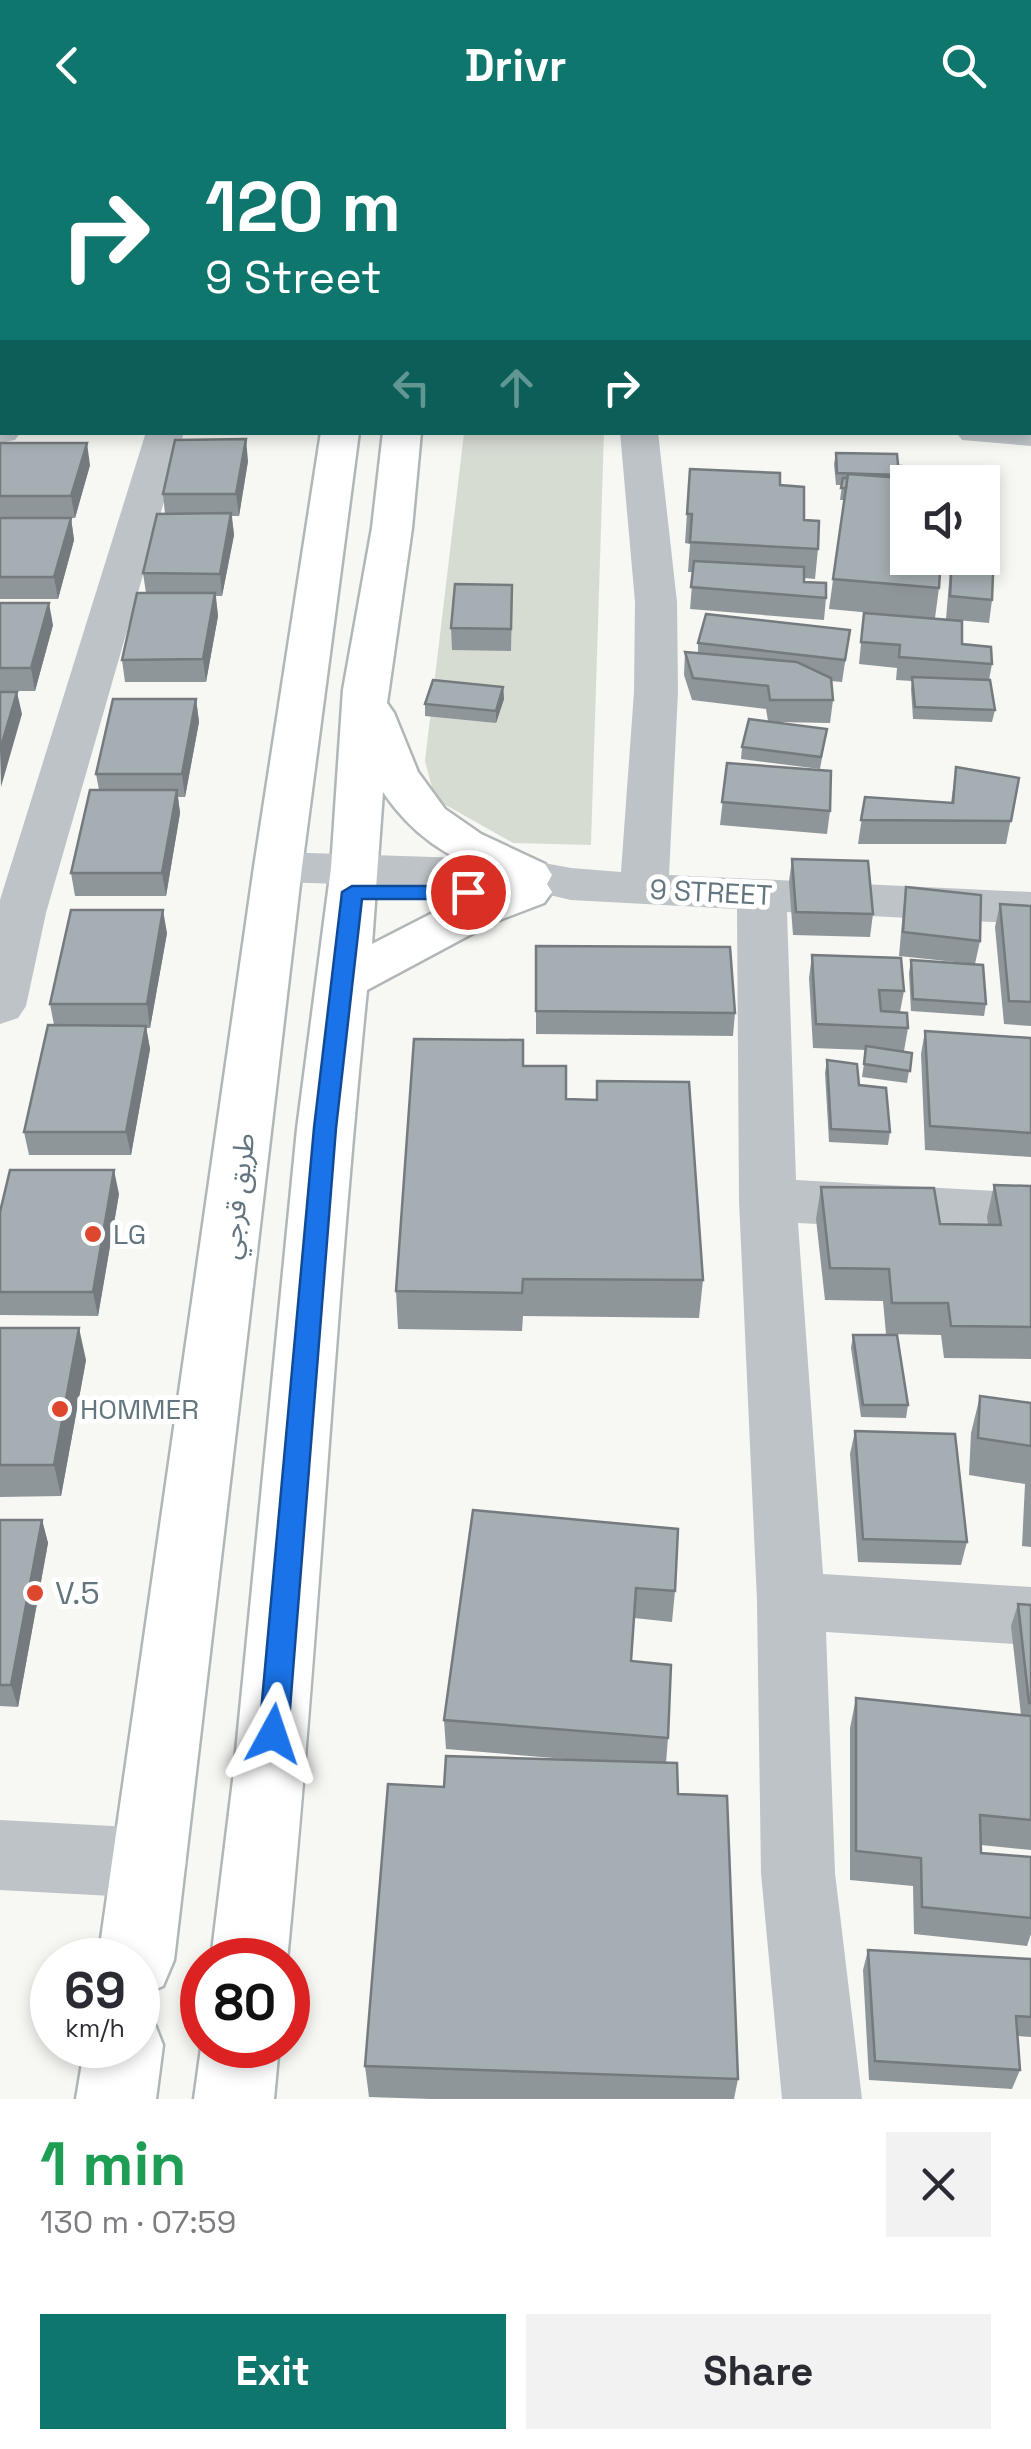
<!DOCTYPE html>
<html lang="en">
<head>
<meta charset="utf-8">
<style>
  :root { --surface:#fff; --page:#f2f2f3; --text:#2b2b33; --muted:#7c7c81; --accent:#0f766e }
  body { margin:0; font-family:"Space Grotesk","Noto Sans Arabic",sans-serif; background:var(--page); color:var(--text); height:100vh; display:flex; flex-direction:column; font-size:38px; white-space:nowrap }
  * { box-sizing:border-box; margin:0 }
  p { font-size:32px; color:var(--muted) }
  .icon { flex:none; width:55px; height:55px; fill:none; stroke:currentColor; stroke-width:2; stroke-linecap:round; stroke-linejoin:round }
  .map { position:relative; height:1969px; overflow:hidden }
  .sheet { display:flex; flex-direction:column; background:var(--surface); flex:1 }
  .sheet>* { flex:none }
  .guide { position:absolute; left:0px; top:0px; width:1032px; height:305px; box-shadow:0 5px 15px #0003; background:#0f766e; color:#fff; overflow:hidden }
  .buttons { position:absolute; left:890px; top:335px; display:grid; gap:20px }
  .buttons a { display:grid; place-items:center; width:110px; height:110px; border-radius:0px; background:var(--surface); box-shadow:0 5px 15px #0003; font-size:50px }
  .speed { position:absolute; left:30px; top:1808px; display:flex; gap:20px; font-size:50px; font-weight:700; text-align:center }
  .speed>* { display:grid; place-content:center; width:130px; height:130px; border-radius:50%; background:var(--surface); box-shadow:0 5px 15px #0003; line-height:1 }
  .speed small { font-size:25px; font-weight:400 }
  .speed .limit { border:15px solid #d22; background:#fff; color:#111 }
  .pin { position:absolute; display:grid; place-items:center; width:85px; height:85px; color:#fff; margin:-42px; border:5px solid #fff; border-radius:50%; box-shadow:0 2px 10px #0007 }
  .me { position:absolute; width:110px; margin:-55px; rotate:5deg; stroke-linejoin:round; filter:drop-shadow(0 0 8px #0008) }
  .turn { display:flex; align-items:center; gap:35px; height:210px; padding:0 40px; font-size:45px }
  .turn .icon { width:130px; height:130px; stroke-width:2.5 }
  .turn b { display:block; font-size:70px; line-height:85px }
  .lanes { display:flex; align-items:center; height:95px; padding:0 40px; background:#0003; justify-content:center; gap:50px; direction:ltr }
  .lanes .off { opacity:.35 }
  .round { display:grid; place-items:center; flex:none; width:105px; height:105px; border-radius:0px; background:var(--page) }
  .overview { display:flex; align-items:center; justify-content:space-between; height:170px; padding:0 40px }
  h1 { font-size:60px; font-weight:600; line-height:75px; color:#1e9e55 }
  .action { display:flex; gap:20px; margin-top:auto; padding:20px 40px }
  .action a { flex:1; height:115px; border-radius:0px; background:var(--accent); color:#fff; font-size:40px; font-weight:600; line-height:115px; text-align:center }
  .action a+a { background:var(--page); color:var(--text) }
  header { display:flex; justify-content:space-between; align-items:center; height:130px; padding:0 40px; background:var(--accent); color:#fff; font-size:45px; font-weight:600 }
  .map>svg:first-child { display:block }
</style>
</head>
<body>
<header><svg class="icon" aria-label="back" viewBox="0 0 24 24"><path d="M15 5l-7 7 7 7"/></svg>Drivr<svg class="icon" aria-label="search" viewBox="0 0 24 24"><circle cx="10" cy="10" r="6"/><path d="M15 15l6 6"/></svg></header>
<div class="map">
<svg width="1031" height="1969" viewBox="0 0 1031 1969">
  <rect width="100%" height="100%" fill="#f7f7f4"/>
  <polygon fill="#d7dcd3" points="464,303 604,303 591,715 513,713 435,669 425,631"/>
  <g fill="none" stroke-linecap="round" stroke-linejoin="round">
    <g stroke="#b1b6b9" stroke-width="5">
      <g id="trunk">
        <polygon points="297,0 327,0 328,2 298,2"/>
        <rect x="353" y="0" width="30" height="2"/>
        <polygon points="321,302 359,302 302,737 174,1830 163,1856 138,1867 138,1830 98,1830 254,737"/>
        <path d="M383,302h38l-9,96 -25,175 7,10 24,59 27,37 36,25 64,30 7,11 -5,9 5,8 -8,11 -50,19 -127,68c-33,323 -48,647 -80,970h-76l23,-188 63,-643 34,-261 12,-178 29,-162zM383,662c35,51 68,64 122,91l-47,17 -86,44z"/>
        <polygon points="138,1881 152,1887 163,1915 156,1969 76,1969 85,1915 138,1915"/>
        <polygon points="202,1911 202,1915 279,1915 274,1969 194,1969"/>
      </g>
    </g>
    <g fill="#bdc3c6" fill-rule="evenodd">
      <rect x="1030" y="114" width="1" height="20"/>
      <polygon points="0,291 2,302 21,302 15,310 0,313"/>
      <polygon points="1031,294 1031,316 962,310 956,302 1030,302"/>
      <polygon points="146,302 184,302 46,783 26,876 18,888 0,894 0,770"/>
      <polygon points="620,302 658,302 677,472 678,562 669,745 1031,762 1031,794 787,782 796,1050 1031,1063 1031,1105 798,1093 823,1444 1031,1457 1031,1515 826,1502 835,1743 862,1969 782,1969 761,1743 757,1471 739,1070 737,779 571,770 528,760 278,752 261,748 254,737 261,726 278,722 528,730 571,738 621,742 634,562 635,472"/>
      <polygon points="0,1690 150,1698 176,1708 187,1733 176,1758 150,1768 0,1760"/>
    </g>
    <use href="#trunk" fill="#fff" fill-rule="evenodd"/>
  </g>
  <g fill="#8e969a">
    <rect x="679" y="0" width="294" height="2"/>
    <polygon points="981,0 1031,0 1031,12 1030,2 985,2 985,1"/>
    <rect x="1030" y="48" width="1" height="63"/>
    <rect x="0" y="118" width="2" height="117"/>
    <polygon points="0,313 90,335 75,388 71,388 74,410 58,469 0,469"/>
    <polygon points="836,323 899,345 899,348 901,336 908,352 908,428 939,458 935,488 962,514 992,534 989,550 995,580 992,592 913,589 911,559 912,551 896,550 897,538 859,534 864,483 915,487 829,479 844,370 840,370 842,355 836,355 834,334"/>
    <polygon points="248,331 239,386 232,386 234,405 222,466 216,466 218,486 206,552 125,552 122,530 146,463 143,443 165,384 163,364"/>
    <polygon points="690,339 780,355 804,390 818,419 815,449 804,448 804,452 826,468 824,490 690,479 693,442 688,442 690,414 685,413"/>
    <polygon points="951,428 982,428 992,470 989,493 946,489"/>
    <polygon points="0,473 53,495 35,561 0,561"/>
    <polygon points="512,477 511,521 452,520 451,498"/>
    <polygon points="850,500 842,552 831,551 833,570 830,593 776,592 827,599 820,639 741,629 742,617 768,591 766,579 692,570 684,545 685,522 698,523 698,513"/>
    <polygon points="503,557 504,569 496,593 425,586 425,574"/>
    <polygon points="196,569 199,592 185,667 178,667 180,683 166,766 75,766 71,743 99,660 96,644"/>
    <polygon points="727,633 830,681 827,704 720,695"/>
    <polygon points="956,637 1019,648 1006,714 858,714 865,667 951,673"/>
    <polygon points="792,729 873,784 870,807 793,805 789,752"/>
    <polygon points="906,757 980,811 975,834 899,826 903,780"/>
    <polygon points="1000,774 1031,776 1031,896 1004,894 995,797"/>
    <polygon points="167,803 150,898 146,898 150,919 131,1025 29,1025 24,1002 54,895 50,874"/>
    <polygon points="536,816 735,883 733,906 536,904"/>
    <polygon points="812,825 904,861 900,882 908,898 904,921 912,923 907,953 862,947 866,920 813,918 809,848"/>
    <polygon points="911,830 986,874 984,886 911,881 909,843"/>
    <polygon points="925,901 1031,908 1031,1027 925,1020 921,924"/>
    <polygon points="827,930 859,955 890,1002 888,1015 829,1012 825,943"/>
    <polygon points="523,936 566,969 703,1150 699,1188 523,1186 522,1201 398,1199 396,1161"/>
    <polygon points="994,1055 1031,1056 1031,1229 944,1228 941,1205 886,1204 883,1171 825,1170 816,1089 821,1057 940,1094 988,1094 987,1087"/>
    <polygon points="119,1064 98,1186 0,1185 0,1082"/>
    <polygon points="0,1198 86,1230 61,1366 0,1367"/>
    <polygon points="853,1205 908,1275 906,1288 861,1287 851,1218"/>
    <polygon points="980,1266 1031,1273 1031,1417 1022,1416 1025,1354 969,1345 971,1303"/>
    <polygon points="855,1301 967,1412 961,1435 858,1432 850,1324"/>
    <polygon points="473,1380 675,1461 672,1492 634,1488 631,1531 668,1608 666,1633 678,1664 738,1949 734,1969 432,1969 369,1967 365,1936 444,1657 578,1630 446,1619 444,1590"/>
    <polygon points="0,1390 42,1390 48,1413 18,1577 0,1576"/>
    <polygon points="1018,1474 1031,1475 1031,1720 981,1715 981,1723 1031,1727 1031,1804 1027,1816 914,1804 913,1756 850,1750 850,1598 856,1568 1021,1585 1011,1496"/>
    <polygon points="868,1820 1031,1829 1031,1907 1017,1906 1020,1940 1012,1959 869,1950 863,1840"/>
  </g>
  <g fill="#747a7d">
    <polygon points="246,309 248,331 239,386 236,364"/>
    <polygon points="87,313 90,335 75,388 71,366"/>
    <polygon points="231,383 234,405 222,466 220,444"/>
    <polygon points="71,388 74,410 58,469 54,447"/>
    <polygon points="215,463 218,486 206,552 203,529"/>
    <polygon points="49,473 53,495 35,561 31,538"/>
    <polygon points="503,557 504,569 496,593 496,581"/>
    <polygon points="17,562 22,584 1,657 0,620"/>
    <polygon points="196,569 199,592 185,667 182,644"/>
    <polygon points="177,660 180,683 166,766 162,743"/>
    <polygon points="163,780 167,803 150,898 147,874"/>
    <polygon points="146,896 150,919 131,1025 126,1002"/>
    <polygon points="114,1040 119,1064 98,1186 93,1162"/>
    <polygon points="79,1198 86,1230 61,1366 54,1335"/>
    <polygon points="42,1390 48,1413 18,1577 11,1555"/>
  </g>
  <g fill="#a5afb3" stroke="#747a7d" stroke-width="2.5">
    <polygon points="520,0 629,0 628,2 519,2"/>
    <rect x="679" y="0" width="68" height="2"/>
    <rect x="801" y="0" width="19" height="2"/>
    <rect x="820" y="0" width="67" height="2"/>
    <polygon points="904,0 946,0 946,2 903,2"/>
    <polygon points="987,0 1007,0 1007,2 988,2"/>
    <rect x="0" y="118" width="2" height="89"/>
    <polygon points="246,309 236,364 163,364 175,310"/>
    <polygon points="0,313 87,313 71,366 0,366"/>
    <polygon points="836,323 897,324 899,345 837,343"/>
    <polygon points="901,336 933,339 932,350 900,348"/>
    <polygon points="690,339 780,343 780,355 804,357 804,390 819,391 818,419 690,412 692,384 687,384"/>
    <polygon points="848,344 957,352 908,352 908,428 941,428 939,458 833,449"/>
    <polygon points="843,348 847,348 846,358 841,358"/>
    <polygon points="231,383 220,444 143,443 157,384"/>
    <polygon points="0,388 71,388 54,447 0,447"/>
    <polygon points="982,416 994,418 992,470 950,466 952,428 982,428"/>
    <polygon points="694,431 804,437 804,452 826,453 826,468 691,457"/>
    <polygon points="455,454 512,455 511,499 451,498"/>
    <polygon points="137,463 215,463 203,529 122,530"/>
    <polygon points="0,473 49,473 31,538 0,538"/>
    <polygon points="864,483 962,491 962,514 991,517 992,534 899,527 900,515 861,512"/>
    <polygon points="706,484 850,500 845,530 698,513"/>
    <polygon points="685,522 797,532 831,548 833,570 770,570 768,556 693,548"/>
    <polygon points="912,547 990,550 995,580 915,577"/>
    <polygon points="433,550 503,557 496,581 425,574"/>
    <polygon points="0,562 17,562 0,620"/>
    <polygon points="113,569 196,569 182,644 96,644"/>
    <polygon points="749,589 827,599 821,627 742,617"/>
    <polygon points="727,633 831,641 830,681 722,672"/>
    <polygon points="956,637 1019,648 1011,691 861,690 865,667 953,673"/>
    <polygon points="90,660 177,660 162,743 71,743"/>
    <polygon points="792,729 868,731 873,784 796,782"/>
    <polygon points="906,757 981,765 980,811 903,802"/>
    <polygon points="1000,774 1031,776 1031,872 1009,871"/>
    <polygon points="71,780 163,780 147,874 50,874"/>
    <polygon points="536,816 730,817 735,883 536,881"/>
    <polygon points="812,825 901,828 904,861 879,860 881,881 907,883 908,898 816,894"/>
    <polygon points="911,830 983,835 986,874 913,869"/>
    <polygon points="48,895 146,896 126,1002 24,1002"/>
    <polygon points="925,901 1031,908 1031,1003 930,996"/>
    <polygon points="414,909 523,910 523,936 566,936 566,969 597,970 597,951 689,952 703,1150 523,1149 522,1163 396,1161"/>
    <polygon points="866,916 912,923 910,941 864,934"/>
    <polygon points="827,930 857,934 859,955 886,958 890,1002 831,999"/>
    <polygon points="10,1040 114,1040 93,1162 0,1162 0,1082"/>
    <polygon points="994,1055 1031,1056 1031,1197 951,1196 948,1173 892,1173 889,1139 830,1138 821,1057 934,1058 940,1094 1001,1095"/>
    <polygon points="0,1198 79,1198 54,1335 0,1335"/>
    <polygon points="853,1205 897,1205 908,1275 863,1275"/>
    <polygon points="980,1266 1031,1273 1031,1316 978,1308"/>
    <polygon points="855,1301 955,1304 967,1412 863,1409"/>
    <polygon points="473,1380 678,1399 675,1461 636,1458 631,1531 671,1535 668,1608 444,1590"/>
    <polygon points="0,1390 42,1390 11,1555 0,1555"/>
    <polygon points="1018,1474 1031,1475 1031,1573 1029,1573"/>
    <polygon points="856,1568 1031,1586 1031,1690 980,1685 981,1723 1031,1727 1031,1788 922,1777 921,1728 856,1721"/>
    <polygon points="446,1626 677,1633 678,1664 727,1666 738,1949 365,1936 388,1654 444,1657"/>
    <polygon points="868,1820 1031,1829 1031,1887 1016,1886 1020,1940 875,1931"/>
  </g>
  <polygon fill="#1a73e8" stroke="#114b97" stroke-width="2.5" points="352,756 468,756 478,762 468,769 362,769 336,998 288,1604 284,1613 273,1617 263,1613 259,1604 314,998 342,762"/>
  <g fill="#dd472e" stroke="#fff" stroke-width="4">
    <circle cx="93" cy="1104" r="10"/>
    <circle cx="60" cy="1279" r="10"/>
    <circle cx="35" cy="1463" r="10"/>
  </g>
  <g text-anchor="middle" stroke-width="10" stroke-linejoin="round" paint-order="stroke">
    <g font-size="28" fill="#63757e" stroke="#fff">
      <text transform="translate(711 762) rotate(3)" y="10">9 STREET</text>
      <text transform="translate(237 1066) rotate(-83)" y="10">طريق قرجي</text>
    </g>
    <g font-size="28" fill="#63757e" stroke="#fff" text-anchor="start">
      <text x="113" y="1114">LG</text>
      <text x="80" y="1289">HOMMER</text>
    </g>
    <g font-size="32" fill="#63757e" stroke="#fff" text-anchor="start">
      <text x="55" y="1474">V.5</text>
    </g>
  </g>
</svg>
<div class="buttons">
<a><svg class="icon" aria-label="sound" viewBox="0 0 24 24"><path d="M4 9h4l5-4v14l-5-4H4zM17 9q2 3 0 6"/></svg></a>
</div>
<div class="speed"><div>69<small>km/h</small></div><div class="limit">80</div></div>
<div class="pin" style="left:468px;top:762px;background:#d93025"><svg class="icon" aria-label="arrive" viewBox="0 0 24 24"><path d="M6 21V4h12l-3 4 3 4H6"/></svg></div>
<svg class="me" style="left:273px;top:1604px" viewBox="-20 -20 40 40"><path d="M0-17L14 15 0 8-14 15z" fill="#1a73e8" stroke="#fff" stroke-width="4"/></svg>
<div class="guide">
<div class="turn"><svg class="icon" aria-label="right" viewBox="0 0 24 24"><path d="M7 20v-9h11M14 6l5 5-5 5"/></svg><div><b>120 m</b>9 Street</div></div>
<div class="lanes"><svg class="icon off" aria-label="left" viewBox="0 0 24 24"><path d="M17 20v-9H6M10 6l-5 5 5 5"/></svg><svg class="icon off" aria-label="ahead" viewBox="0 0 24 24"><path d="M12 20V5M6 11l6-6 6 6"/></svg><svg class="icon" aria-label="right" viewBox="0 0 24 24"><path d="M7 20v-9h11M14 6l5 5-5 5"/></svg></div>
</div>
</div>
<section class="sheet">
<div class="overview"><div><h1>1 min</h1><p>130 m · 07:59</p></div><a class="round"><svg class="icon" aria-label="close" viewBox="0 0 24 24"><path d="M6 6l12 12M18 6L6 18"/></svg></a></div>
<div class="action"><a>Exit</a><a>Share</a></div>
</section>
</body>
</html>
